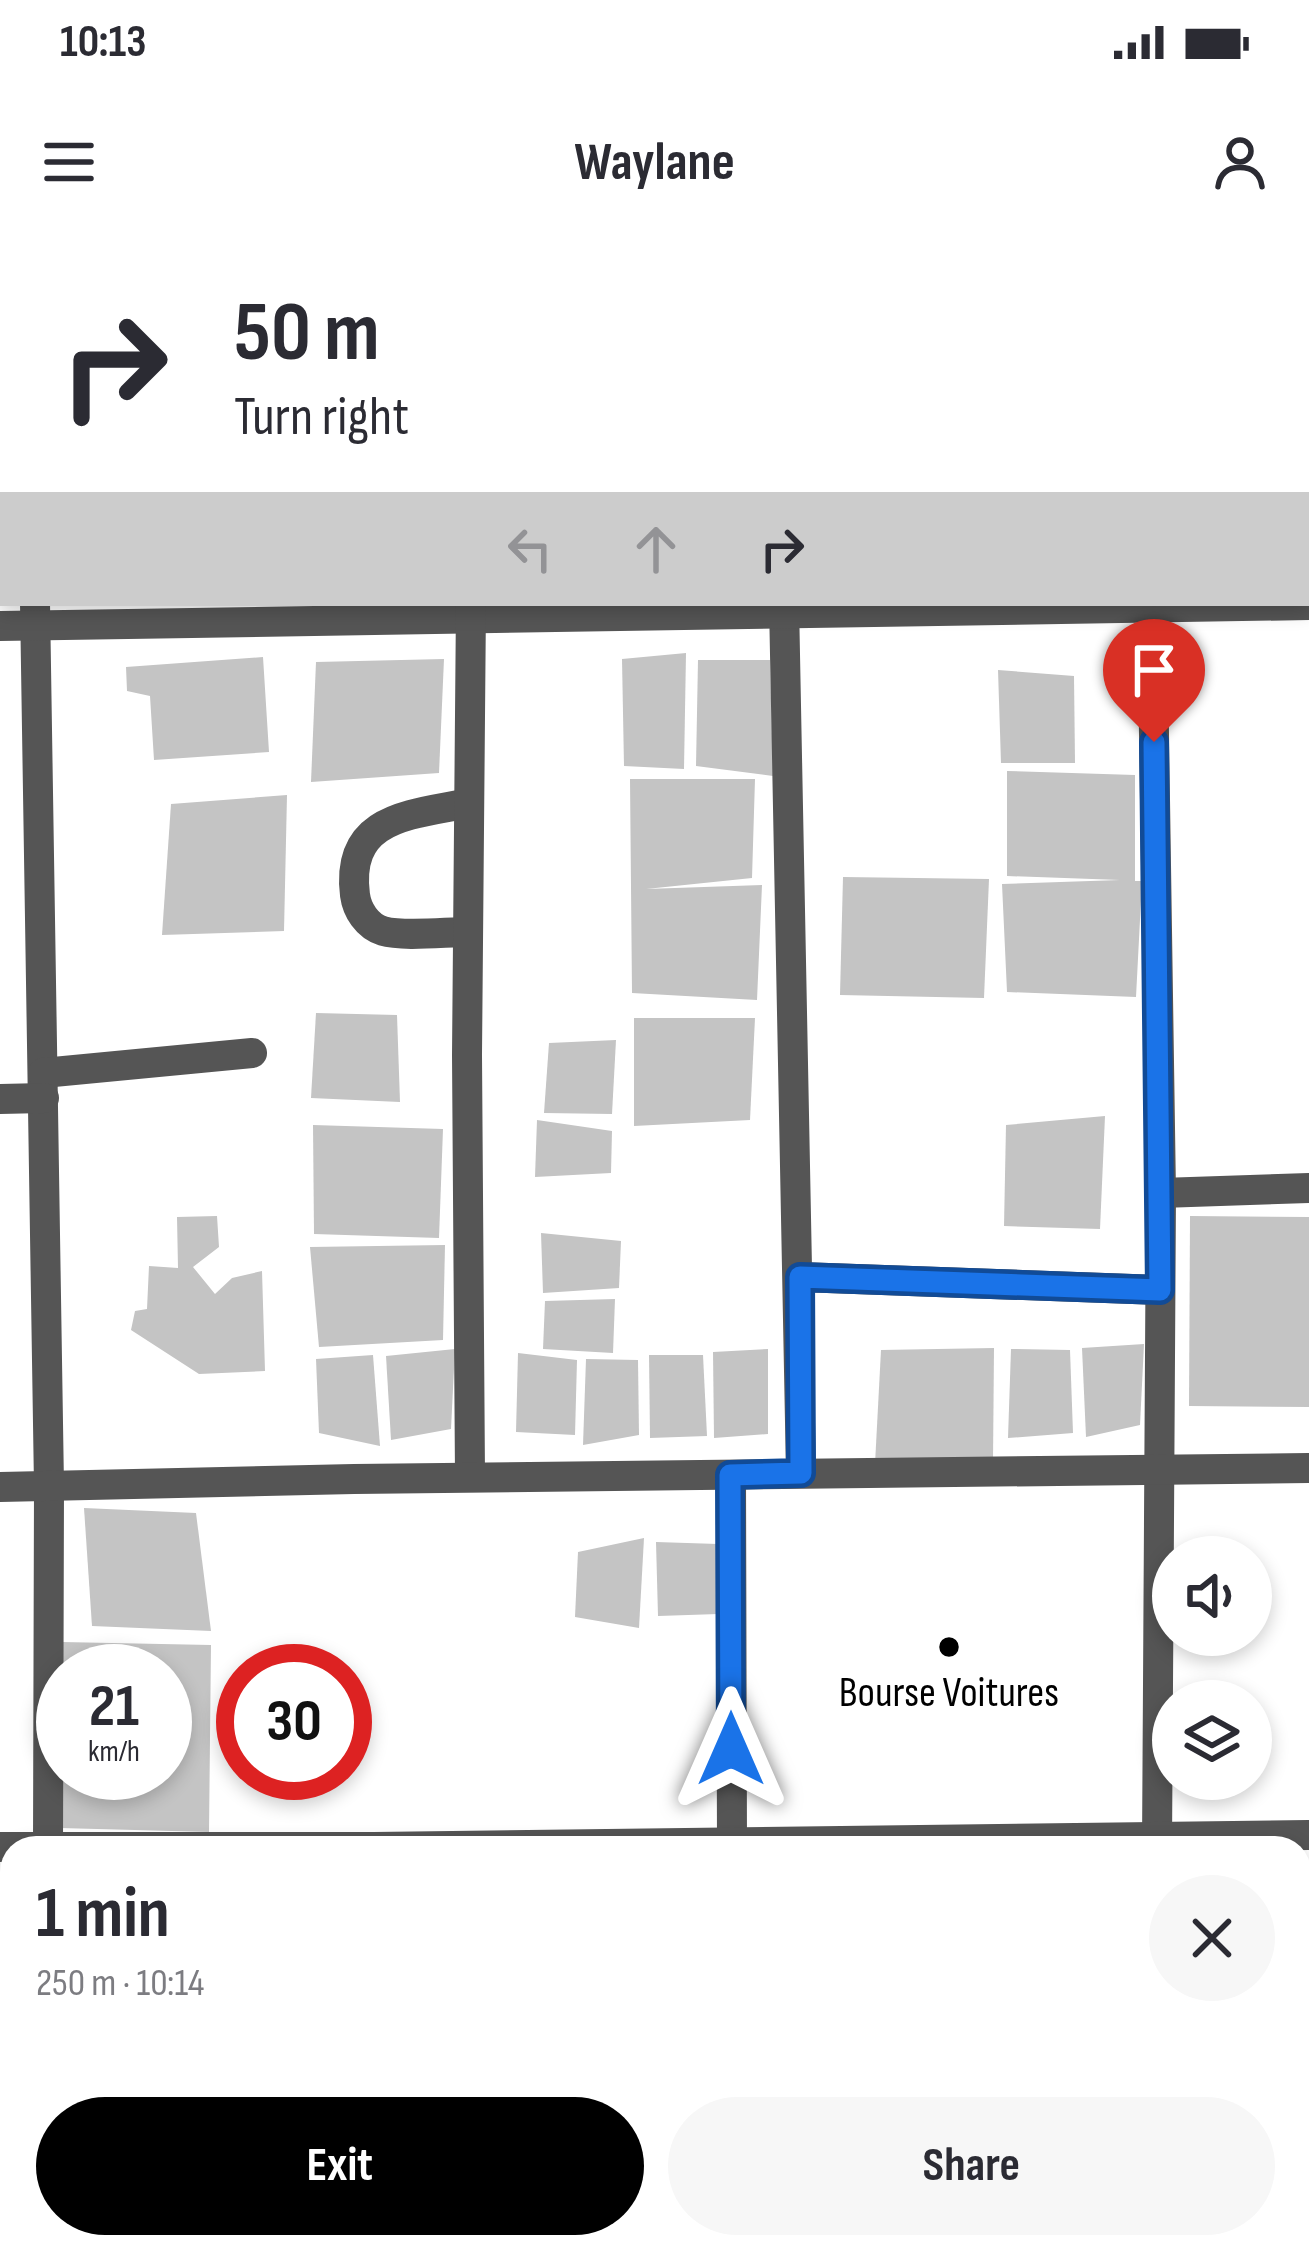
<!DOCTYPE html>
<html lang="en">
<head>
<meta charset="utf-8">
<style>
  :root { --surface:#fff; --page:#f7f7f7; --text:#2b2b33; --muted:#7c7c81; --accent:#000 }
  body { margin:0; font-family:"Sofia Sans Condensed",sans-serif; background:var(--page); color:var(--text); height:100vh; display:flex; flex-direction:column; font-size:45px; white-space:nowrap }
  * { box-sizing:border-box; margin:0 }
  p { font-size:39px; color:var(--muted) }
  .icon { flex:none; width:66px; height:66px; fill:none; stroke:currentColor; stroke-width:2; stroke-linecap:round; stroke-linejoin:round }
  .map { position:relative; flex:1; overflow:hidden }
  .details { position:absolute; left:0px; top:1596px; width:1311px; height:423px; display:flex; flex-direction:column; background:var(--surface); border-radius:36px 36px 0 0; box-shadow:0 6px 18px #0003 }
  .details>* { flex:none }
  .banner { position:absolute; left:0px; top:0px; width:1311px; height:366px; box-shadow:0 6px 18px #0003; background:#fff; color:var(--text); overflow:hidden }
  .buttons { position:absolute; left:1152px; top:1296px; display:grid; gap:24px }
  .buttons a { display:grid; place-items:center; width:120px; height:120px; border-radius:50%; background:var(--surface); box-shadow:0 6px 18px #0003; font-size:60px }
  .speed { position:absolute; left:36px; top:1404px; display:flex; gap:24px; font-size:60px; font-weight:700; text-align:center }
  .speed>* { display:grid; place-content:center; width:156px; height:156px; border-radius:50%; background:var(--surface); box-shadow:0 6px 18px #0003; line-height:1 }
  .speed small { font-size:30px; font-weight:400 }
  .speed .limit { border:18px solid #d22; background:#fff; color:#111 }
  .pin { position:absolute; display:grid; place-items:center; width:102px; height:102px; color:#fff; margin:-123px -51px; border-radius:50% 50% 50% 0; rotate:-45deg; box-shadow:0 0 12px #0007 }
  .pin .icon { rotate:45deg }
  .me { position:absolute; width:132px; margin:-66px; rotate:0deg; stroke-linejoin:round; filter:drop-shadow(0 0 9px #0008) }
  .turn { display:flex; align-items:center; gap:42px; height:252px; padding:0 36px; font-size:54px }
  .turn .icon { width:156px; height:156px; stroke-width:2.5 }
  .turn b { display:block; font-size:84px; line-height:102px }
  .lanes { display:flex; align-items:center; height:114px; padding:0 36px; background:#0003; justify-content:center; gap:60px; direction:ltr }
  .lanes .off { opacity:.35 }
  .round { display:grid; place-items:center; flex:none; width:126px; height:126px; border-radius:63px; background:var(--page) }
  .summary { display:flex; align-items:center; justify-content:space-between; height:204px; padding:0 36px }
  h1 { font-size:72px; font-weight:700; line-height:90px }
  .button { display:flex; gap:24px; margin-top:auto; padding:24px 36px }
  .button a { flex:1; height:138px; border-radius:72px; background:var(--accent); color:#fff; font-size:48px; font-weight:700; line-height:138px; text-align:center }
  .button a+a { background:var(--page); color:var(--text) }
  .status { display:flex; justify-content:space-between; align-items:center; height:84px; padding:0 60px; background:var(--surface); direction:ltr }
  .status svg { height:33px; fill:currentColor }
  header { display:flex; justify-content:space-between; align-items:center; height:156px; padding:0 36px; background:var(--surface); font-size:54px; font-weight:700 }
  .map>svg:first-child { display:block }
</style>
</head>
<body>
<div class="status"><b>10:13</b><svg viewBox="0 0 49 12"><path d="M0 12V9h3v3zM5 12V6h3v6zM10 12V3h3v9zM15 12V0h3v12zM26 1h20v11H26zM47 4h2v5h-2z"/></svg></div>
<header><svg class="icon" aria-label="menu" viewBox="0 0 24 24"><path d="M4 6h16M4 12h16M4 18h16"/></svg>Waylane<svg class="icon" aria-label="person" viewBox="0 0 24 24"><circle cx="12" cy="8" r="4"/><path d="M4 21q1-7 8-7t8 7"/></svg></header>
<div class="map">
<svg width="1309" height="2017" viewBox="0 0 1309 2017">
  <rect width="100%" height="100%" fill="#fff"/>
  <g fill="#c4c4c4">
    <polygon points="686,413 684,529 624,526 622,419"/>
    <polygon points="263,417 269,512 154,520 150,456 127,451 126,427"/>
    <polygon points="444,419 439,533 311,542 316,422"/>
    <polygon points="698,420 770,420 773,536 696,526"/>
    <polygon points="998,430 1074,436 1075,523 1001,523"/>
    <polygon points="1007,531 1135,535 1135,641 1142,641 1136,757 1007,752 1002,644 1120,640 1007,636"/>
    <polygon points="630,539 755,539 752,638 646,649 762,645 757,760 632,753"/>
    <polygon points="287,555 284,691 162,695 171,564"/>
    <polygon points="843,637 989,639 984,758 840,755"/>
    <polygon points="316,773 397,775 400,862 311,858"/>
    <polygon points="634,778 755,778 750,880 634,886"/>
    <polygon points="616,800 612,874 544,873 549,803"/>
    <polygon points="1105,876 1100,989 1004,986 1006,885"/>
    <polygon points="537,880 612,891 611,933 535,937"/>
    <polygon points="313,885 443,889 439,998 314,994"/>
    <polygon points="217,976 219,1007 193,1027 215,1054 232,1038 262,1031 265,1131 199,1134 131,1090 135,1071 147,1069 149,1026 178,1028 177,977"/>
    <polygon points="1190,976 1309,977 1309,1167 1189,1166"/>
    <polygon points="541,993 621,1001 619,1048 543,1053"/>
    <polygon points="445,1005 443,1100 319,1107 310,1007"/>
    <polygon points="615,1059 613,1113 543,1109 545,1061"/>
    <polygon points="1144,1104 1140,1185 1086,1197 1082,1108"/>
    <polygon points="994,1108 993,1221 875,1224 881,1110"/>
    <polygon points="455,1109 451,1189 391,1200 386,1116"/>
    <polygon points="768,1109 768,1194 714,1198 713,1112"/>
    <polygon points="1011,1109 1070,1110 1073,1193 1008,1198"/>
    <polygon points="518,1113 577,1120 575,1195 516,1192"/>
    <polygon points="373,1115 380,1206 319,1193 316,1119"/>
    <polygon points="649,1115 703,1115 707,1196 650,1198"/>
    <polygon points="586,1119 638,1120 639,1195 583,1205"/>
    <polygon points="84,1268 196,1273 211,1391 92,1386"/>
    <polygon points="644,1298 639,1388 575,1377 578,1312"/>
    <polygon points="656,1302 718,1304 718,1374 658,1376"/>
    <polygon points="62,1402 211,1405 209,1592 60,1588 61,1533 165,1533 165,1431 62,1431"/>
    <polygon points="144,2007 232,2007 233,2017 145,2017"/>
    <polygon points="253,2007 341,2007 340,2017 253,2017"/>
    <polygon points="828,2007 928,2007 928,2017 830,2017"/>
  </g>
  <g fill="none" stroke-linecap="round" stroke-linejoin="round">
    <g stroke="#555" stroke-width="30">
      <polyline points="28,0 28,3"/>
      <polyline points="471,0 471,3"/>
      <polyline points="791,0 791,3"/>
      <polyline points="1152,0 1152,3"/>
      <polyline points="35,363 49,1246 48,1608"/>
      <polyline points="784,363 801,1233"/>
      <polyline points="1152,363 1161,953 1157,1608"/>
      <polyline points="0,386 1309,365"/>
      <path d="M468,692c-22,0 -65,5 -85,-1 -16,-5 -26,-21 -28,-36 -10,-79 56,-80 114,-92"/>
      <polyline points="43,833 252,813"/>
      <polyline points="0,859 44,858"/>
      <polyline points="1161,953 1309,948"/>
      <polyline points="800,1037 1160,1050"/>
      <polyline points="731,1235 732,1608"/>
      <polyline points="470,1237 467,815 471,363"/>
      <polyline points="0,1247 354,1239 1309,1228"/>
      <polyline points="0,1607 374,1607 1309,1595"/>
      <polyline points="375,2007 375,2017"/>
      <polyline points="738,2007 738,2017"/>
      <polyline points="1171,2007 1172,2017"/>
      <polyline points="44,2017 45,2007"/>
    </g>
  </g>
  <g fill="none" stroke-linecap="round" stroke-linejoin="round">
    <g stroke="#114b97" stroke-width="30">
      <polyline id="route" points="731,1509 730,1235 801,1233 800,1037 1160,1050 1154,502"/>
    </g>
    <use href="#route" stroke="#1a73e8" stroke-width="21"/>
  </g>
  <circle fill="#000" stroke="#fff" stroke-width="4.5" cx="949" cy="1407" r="12"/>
  <g text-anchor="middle" stroke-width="9" stroke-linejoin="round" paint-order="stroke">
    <g font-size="42" fill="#000" stroke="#fff">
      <text x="949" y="1466">Bourse Voitures</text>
    </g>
  </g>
</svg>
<div class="buttons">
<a><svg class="icon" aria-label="sound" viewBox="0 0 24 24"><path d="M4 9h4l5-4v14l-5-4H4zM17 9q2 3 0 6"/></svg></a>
<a><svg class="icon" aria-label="layers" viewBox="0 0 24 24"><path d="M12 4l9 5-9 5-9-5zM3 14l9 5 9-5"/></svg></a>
</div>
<div class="speed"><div>21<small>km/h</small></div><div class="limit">30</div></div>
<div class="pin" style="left:1154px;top:502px;background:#d93025"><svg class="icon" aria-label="arrive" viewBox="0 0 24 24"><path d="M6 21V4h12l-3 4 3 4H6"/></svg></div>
<svg class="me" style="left:731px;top:1509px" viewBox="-20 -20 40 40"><path d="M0-17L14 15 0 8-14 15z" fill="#1a73e8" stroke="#fff" stroke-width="4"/></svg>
<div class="banner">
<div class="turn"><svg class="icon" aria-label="right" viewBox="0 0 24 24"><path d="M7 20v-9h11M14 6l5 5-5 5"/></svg><div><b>50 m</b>Turn right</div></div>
<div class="lanes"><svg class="icon off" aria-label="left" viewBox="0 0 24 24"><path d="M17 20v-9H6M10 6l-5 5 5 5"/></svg><svg class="icon off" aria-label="ahead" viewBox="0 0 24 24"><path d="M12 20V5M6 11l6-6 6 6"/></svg><svg class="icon" aria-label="right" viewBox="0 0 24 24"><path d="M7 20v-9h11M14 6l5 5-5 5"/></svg></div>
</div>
<section class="details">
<div class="summary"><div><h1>1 min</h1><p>250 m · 10:14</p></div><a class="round"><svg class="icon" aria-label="close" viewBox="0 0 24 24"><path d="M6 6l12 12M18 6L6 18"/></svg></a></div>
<div class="button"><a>Exit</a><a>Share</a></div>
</section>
</div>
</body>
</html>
